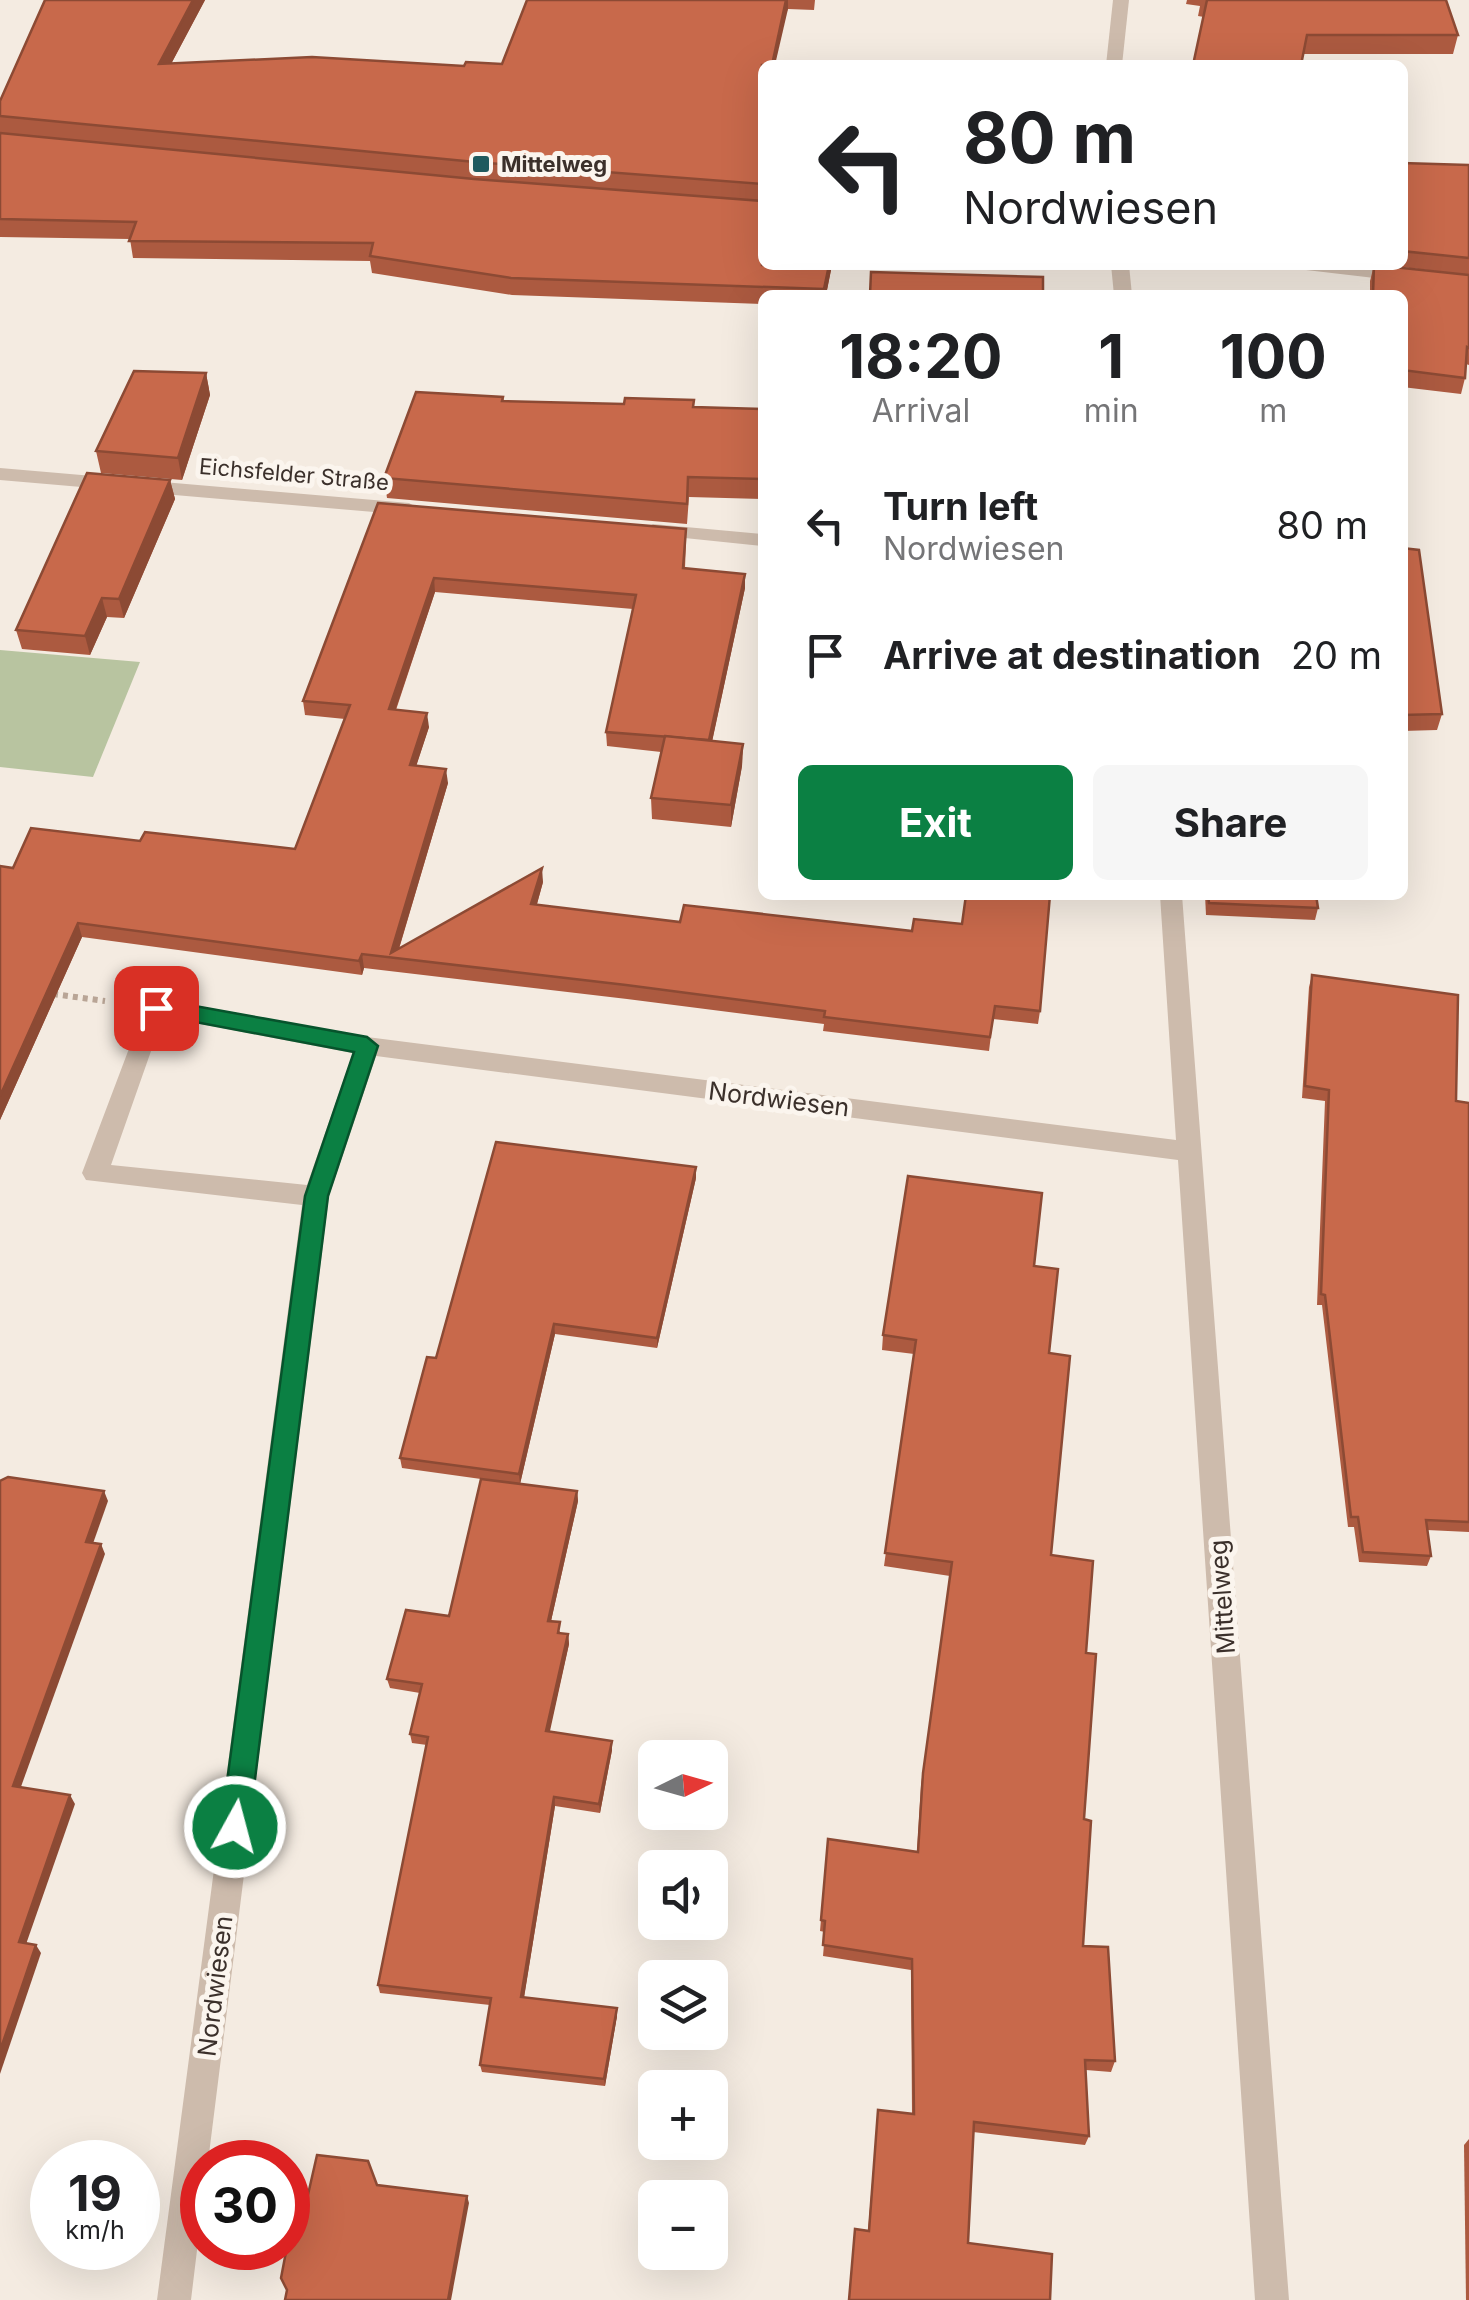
<!DOCTYPE html>
<html lang="en">
<head>
<meta charset="utf-8">
<style>
  :root { --surface:#fff; --page:#f6f6f6; --text:#202124; --muted:#757577; --accent:#0b8043 }
  body { margin:0; font-family:Inter,sans-serif; background:var(--page); color:var(--text); height:100vh; display:flex; flex-direction:column; font-size:38px; white-space:nowrap }
  * { box-sizing:border-box; margin:0 }
  p { font-size:32px; color:var(--muted) }
  .icon { flex:none; width:55px; height:55px; fill:none; stroke:currentColor; stroke-width:2; stroke-linecap:round; stroke-linejoin:round }
  .map { position:relative; flex:1; overflow:hidden }
  .panel { position:absolute; left:758px; top:290px; width:650px; height:610px; display:flex; flex-direction:column; background:var(--surface); border-radius:15px; box-shadow:0 10px 40px #0002 }
  .panel>* { flex:none }
  .guide { position:absolute; left:758px; top:60px; width:650px; height:210px; border-radius:15px; box-shadow:0 10px 40px #0002; background:#fff; color:var(--text); overflow:hidden }
  .needle { width:65px; rotate:85deg }
  .buttons { position:absolute; left:638px; top:1740px; display:grid; gap:20px }
  .buttons a { display:grid; place-items:center; width:90px; height:90px; border-radius:15px; background:var(--surface); box-shadow:0 10px 40px #0002; font-size:50px }
  .speed { position:absolute; left:30px; top:2140px; display:flex; gap:20px; font-size:50px; font-weight:700; text-align:center }
  .speed>* { display:grid; place-content:center; width:130px; height:130px; border-radius:50%; background:var(--surface); box-shadow:0 10px 40px #0002; line-height:1 }
  .speed small { font-size:25px; font-weight:400 }
  .speed .limit { border:15px solid #d22; background:#fff; color:#111 }
  .pin { position:absolute; display:grid; place-items:center; width:85px; height:85px; color:#fff; margin:-42px; border-radius:20px; box-shadow:0 5px 15px #0006 }
  .me { position:absolute; width:110px; margin:-55px; rotate:7deg; stroke-linejoin:round; filter:drop-shadow(0 0 8px #0008) }
  .turn { display:flex; align-items:center; gap:35px; height:210px; padding:0 40px; font-size:45px }
  .turn .icon { width:130px; height:130px; stroke-width:2.5 }
  .turn b { display:block; font-size:70px; line-height:85px }
  .eta { display:flex; justify-content:space-evenly; align-items:center; height:170px; text-align:center }
  .eta b { font-size:60px; font-weight:700; line-height:70px }
  .cta { display:flex; gap:20px; margin-top:auto; padding:20px 40px }
  .cta a { flex:1; height:115px; border-radius:15px; background:var(--accent); color:#fff; font-size:40px; font-weight:700; line-height:115px; text-align:center }
  .cta a+a { background:var(--page); color:var(--text) }
  ul { padding:0; list-style:none }
  li { display:flex; align-items:center; gap:30px; height:130px; padding:0 40px }
  li div { flex:1 }
  li b { display:block; font-size:38px }
  li em { font-style:normal }
  .map>svg:first-child { display:block }
</style>
</head>
<body>
<div class="map">
<svg width="1469" height="2300" viewBox="0 0 1469 2300">
  <rect width="100%" height="100%" fill="#f4ebe1"/>
  <polygon fill="#b8c4a0" points="0,650 140,662 93,777 0,767"/>
  <g fill="none" stroke-linecap="round" stroke-linejoin="round">
    <polyline stroke="#b9a596" stroke-width="6" stroke-dasharray="5 5" stroke-linecap="butt" points="53,994 105,1001"/>
    <g fill="#cdbbac" fill-rule="evenodd">
      <polygon points="1113,0 1129,0 1122,65 1106,65"/>
      <polygon points="1111,265 1129,265 1132,295 1114,295"/>
      <polygon points="1297,265 1352,265 1469,279 1469,289 1306,270"/>
      <polygon points="0,468 409,503 419,509 409,515 0,480"/>
      <polygon points="653,524 762,534 762,546 646,534 643,530"/>
      <path d="M1160,895h22l107,1405h-34l-77,-1140 -802,-104 -47,140 -121,966h-6v47l-11,91h-34l145,-1095 -216,-25 -4,-7 65,-172 8,-3 212,39 809,103zM163,1017l190,36 -46,132 -196,-20z"/>
    </g>
  </g>
  <g fill="#ac5a40">
    <polygon points="45,0 205,0 171,64 464,66 502,64 527,0 815,0 814,10 788,9 762,65 762,265 832,265 826,295 762,295 762,304 512,295 372,273 370,261 133,258 130,239 0,237 0,116"/>
    <polygon points="1187,0 1446,0 1458,35 1453,54 1303,54 1204,17 1198,16 1200,6 1186,4"/>
    <polygon points="1402,163 1469,165 1469,365 1466,364 1465,378 1461,394 1402,387 1402,295 1370,295 1370,281 1374,265 1444,272 1384,265 1402,265"/>
    <polygon points="206,373 210,395 182,480 101,473 96,451"/>
    <polygon points="503,397 504,401 762,409 762,499 689,497 687,524 387,498 384,478"/>
    <polygon points="170,480 175,499 124,618 107,617 90,655 22,649 16,630"/>
    <polygon points="378,503 686,543 685,568 745,588 712,741 743,744 742,766 731,827 652,819 651,798 661,752 607,746 606,732 633,609 435,592 396,710 429,727 416,766 448,783 399,949 543,882 537,904 1040,1011 1038,1024 993,1019 989,1051 823,1031 824,1024 627,999 364,968 362,975 82,937 0,1120 0,866 13,868 140,841 295,849 345,719 305,715 303,701"/>
    <polygon points="1402,548 1442,714 1437,730 1402,731"/>
    <polygon points="1205,895 1316,895 1318,908 1315,920 1206,915"/>
    <polygon points="1312,975 1456,1101 1469,1103 1469,1532 1427,1530 1431,1556 1427,1566 1359,1562 1354,1527 1348,1527 1322,1305 1317,1305 1325,1101 1302,1098 1309,987"/>
    <polygon points="696,1178 657,1348 555,1334 520,1484 577,1491 578,1501 551,1621 561,1633 568,1634 569,1644 549,1732 612,1741 612,1750 600,1813 555,1806 524,1997 617,2008 617,2016 605,2086 482,2072 480,2065 490,2005 380,1993 378,1985 427,1745 412,1743 410,1734 420,1693 390,1688 387,1679 449,1616 481,1479 402,1468 400,1458 436,1358"/>
    <polygon points="1034,1266 1049,1353 1051,1555 1086,1653 1083,1946 1115,2061 1111,2072 1086,2070 1089,2136 1085,2145 973,2132 868,2231 878,2110 912,2114 911,1970 823,1956 825,1932 820,1931 828,1839 917,1852 921,1785 950,1576 884,1566 914,1354 882,1350 883,1335"/>
    <polygon points="1469,2139 1469,2300 1466,2300 1464,2145"/>
  </g>
  <g fill="#8c4a34">
    <polygon points="193,0 205,0 162,81 159,64"/>
    <polygon points="786,0 788,0 788,9 775,65 772,65"/>
    <polygon points="829,265 832,265 826,295 824,295"/>
    <polygon points="206,373 210,395 182,480 178,458"/>
    <polygon points="170,480 175,499 124,618 119,599"/>
    <polygon points="745,574 745,588 709,756 708,742"/>
    <polygon points="434,578 435,592 391,723 389,709"/>
    <polygon points="102,598 107,617 90,655 85,636"/>
    <polygon points="427,713 429,727 412,779 410,765"/>
    <polygon points="743,744 742,766 731,827 731,805"/>
    <polygon points="446,769 448,783 396,958 391,953"/>
    <polygon points="542,868 543,882 533,918 531,904"/>
    <polygon points="78,923 82,937 0,1120 0,1096"/>
    <polygon points="362,954 364,968 362,975 359,961"/>
    <polygon points="696,1167 696,1178 657,1348 657,1338"/>
    <polygon points="554,1324 555,1334 520,1484 519,1474"/>
    <polygon points="104,1491 108,1501 90,1552 86,1542"/>
    <polygon points="577,1491 578,1501 549,1630 548,1621"/>
    <polygon points="101,1544 105,1554 18,1795 13,1786"/>
    <polygon points="568,1634 569,1644 548,1740 546,1731"/>
    <polygon points="612,1741 612,1750 600,1813 599,1804"/>
    <polygon points="70,1795 75,1804 24,1950 19,1942"/>
    <polygon points="554,1797 555,1806 523,2004 521,1997"/>
    <polygon points="36,1945 41,1953 0,2074 0,2051"/>
    <polygon points="617,2008 617,2016 605,2086 604,2079"/>
    <polygon points="467,2196 469,2203 451,2300 448,2300"/>
  </g>
  <g fill="#c8694b" stroke="#8c4a34" stroke-width="2.5">
    <polygon points="45,0 193,0 159,64 312,57 464,66 466,62 502,64 527,0 786,0 772,65 762,65 762,105 761,112 762,112 762,184 475,162 0,116 0,101"/>
    <polygon points="1207,0 1446,0 1458,35 1307,35 1301,65 1193,65"/>
    <polygon points="0,133 474,179 762,201 762,265 829,265 824,289 511,278 370,256 373,243 129,241 136,222 0,219"/>
    <polygon points="1402,163 1469,165 1469,258 1402,251"/>
    <polygon points="1374,265 1469,275 1469,348 1467,347 1465,378 1402,370 1402,295 1373,295"/>
    <polygon points="871,272 1043,277 1043,295 870,295"/>
    <polygon points="134,371 206,373 178,458 96,451"/>
    <polygon points="416,392 503,397 502,401 624,404 625,398 694,400 693,407 762,409 762,479 688,477 687,504 384,478"/>
    <polygon points="87,473 170,480 119,599 102,598 85,636 16,630"/>
    <polygon points="378,503 686,529 683,568 745,574 709,740 606,732 636,595 434,578 389,709 427,713 410,765 446,769 391,953 542,868 531,904 680,922 684,905 912,931 914,919 962,924 966,895 1050,895 1040,1011 995,1006 990,1037 824,1017 825,1011 626,985 362,954 359,961 78,923 0,1096 0,866 13,868 31,828 140,841 145,832 295,849 350,705 303,701"/>
    <polygon points="1402,548 1419,550 1442,714 1402,715"/>
    <polygon points="665,736 743,744 731,805 651,798"/>
    <polygon points="1208,895 1316,895 1318,908 1209,903"/>
    <polygon points="1312,975 1458,995 1456,1101 1469,1103 1469,1522 1426,1520 1431,1556 1363,1552 1358,1517 1351,1517 1325,1295 1321,1294 1329,1090 1305,1086"/>
    <polygon points="496,1142 696,1167 657,1338 554,1324 519,1474 400,1458 427,1357 436,1358"/>
    <polygon points="908,1176 1042,1193 1034,1266 1058,1269 1049,1353 1070,1356 1051,1555 1093,1561 1086,1653 1096,1654 1084,1819 1091,1821 1083,1946 1108,1947 1115,2061 1085,2060 1089,2136 974,2122 968,2243 1052,2254 1050,2300 849,2300 855,2229 869,2231 878,2110 914,2114 912,1959 823,1945 825,1921 821,1920 828,1839 918,1852 923,1773 952,1562 885,1553 916,1340 883,1335"/>
    <polygon points="8,1477 104,1491 86,1542 101,1544 13,1786 70,1795 19,1942 36,1945 0,2051 0,1481"/>
    <polygon points="481,1479 577,1491 548,1621 560,1622 558,1633 568,1634 546,1731 612,1741 599,1804 554,1797 521,1997 617,2008 604,2079 480,2065 491,1998 378,1985 428,1737 410,1734 422,1684 387,1679 406,1610 449,1616"/>
    <polygon points="317,2155 368,2161 377,2185 467,2196 448,2300 285,2300 287,2290 281,2278 290,2231 302,2221"/>
  </g>
  <polygon fill="#0b8043" stroke="#07532c" stroke-width="2.5" points="156,999 367,1037 378,1046 328,1196 249,1827 245,1836 235,1840 225,1836 221,1827 305,1196 354,1052 148,1013 145,1008"/>
  <rect fill="#1f5a5e" stroke="#fbf5ee" stroke-width="4" x="471" y="154" width="20" height="20" rx="5"/>
  <g text-anchor="middle" stroke-width="10" stroke-linejoin="round" paint-order="stroke">
    <g font-size="22" font-weight="bold" fill="#3b302b" stroke="#fbf5ee" text-anchor="start">
      <text x="501" y="172">Mittelweg</text>
    </g>
    <g font-size="22" fill="#3b302b" stroke="#fbf5ee">
      <text transform="translate(294 474) rotate(5)" y="8">Eichsfelder Straße</text>
    </g>
    <g font-size="25" fill="#3b302b" stroke="#fbf5ee">
      <text transform="translate(779 1099) rotate(7)" y="9">Nordwiesen</text>
      <text transform="translate(1222 1597) rotate(-94)" y="9">Mittelweg</text>
      <text transform="translate(215 1986) rotate(-83)" y="9">Nordwiesen</text>
    </g>
  </g>
</svg>
<div class="buttons">
<a><svg class="needle" viewBox="-14 -14 28 28"><path d="M0-13l5 13h-10z" fill="#e53935"/><path d="M0 13l5-13h-10z" fill="#757577"/></svg></a>
<a><svg class="icon" aria-label="sound" viewBox="0 0 24 24"><path d="M4 9h4l5-4v14l-5-4H4zM17 9q2 3 0 6"/></svg></a>
<a><svg class="icon" aria-label="layers" viewBox="0 0 24 24"><path d="M12 4l9 5-9 5-9-5zM3 14l9 5 9-5"/></svg></a>
<a>+</a>
<a>−</a>
</div>
<div class="speed"><div>19<small>km/h</small></div><div class="limit">30</div></div>
<div class="pin" style="left:156px;top:1008px;background:#d93025"><svg class="icon" aria-label="arrive" viewBox="0 0 24 24"><path d="M6 21V4h12l-3 4 3 4H6"/></svg></div>
<svg class="me" style="left:235px;top:1827px" viewBox="-20 -20 40 40"><circle r="17" fill="#0b8043" stroke="#fff" stroke-width="3"/><path d="M0-11L8 9 0 5-8 9z" fill="#fff"/></svg>
<div class="guide">
<div class="turn"><svg class="icon" aria-label="left" viewBox="0 0 24 24"><path d="M17 20v-9H6M10 6l-5 5 5 5"/></svg><div><b>80 m</b>Nordwiesen</div></div>
</div>
<section class="panel">
<div class="eta">
<div><b>18:20</b><p>Arrival</p></div>
<div><b>1</b><p>min</p></div>
<div><b>100</b><p>m</p></div>
</div>
<ul>
<li><svg class="icon" aria-label="left" viewBox="0 0 24 24"><path d="M17 20v-9H6M10 6l-5 5 5 5"/></svg><div><b>Turn left</b><p>Nordwiesen</p></div><em>80 m</em></li>
<li><svg class="icon" aria-label="arrive" viewBox="0 0 24 24"><path d="M6 21V4h12l-3 4 3 4H6"/></svg><div><b>Arrive at destination</b></div><em>20 m</em></li>
</ul>
<div class="cta"><a>Exit</a><a>Share</a></div>
</section>
</div>
</body>
</html>
